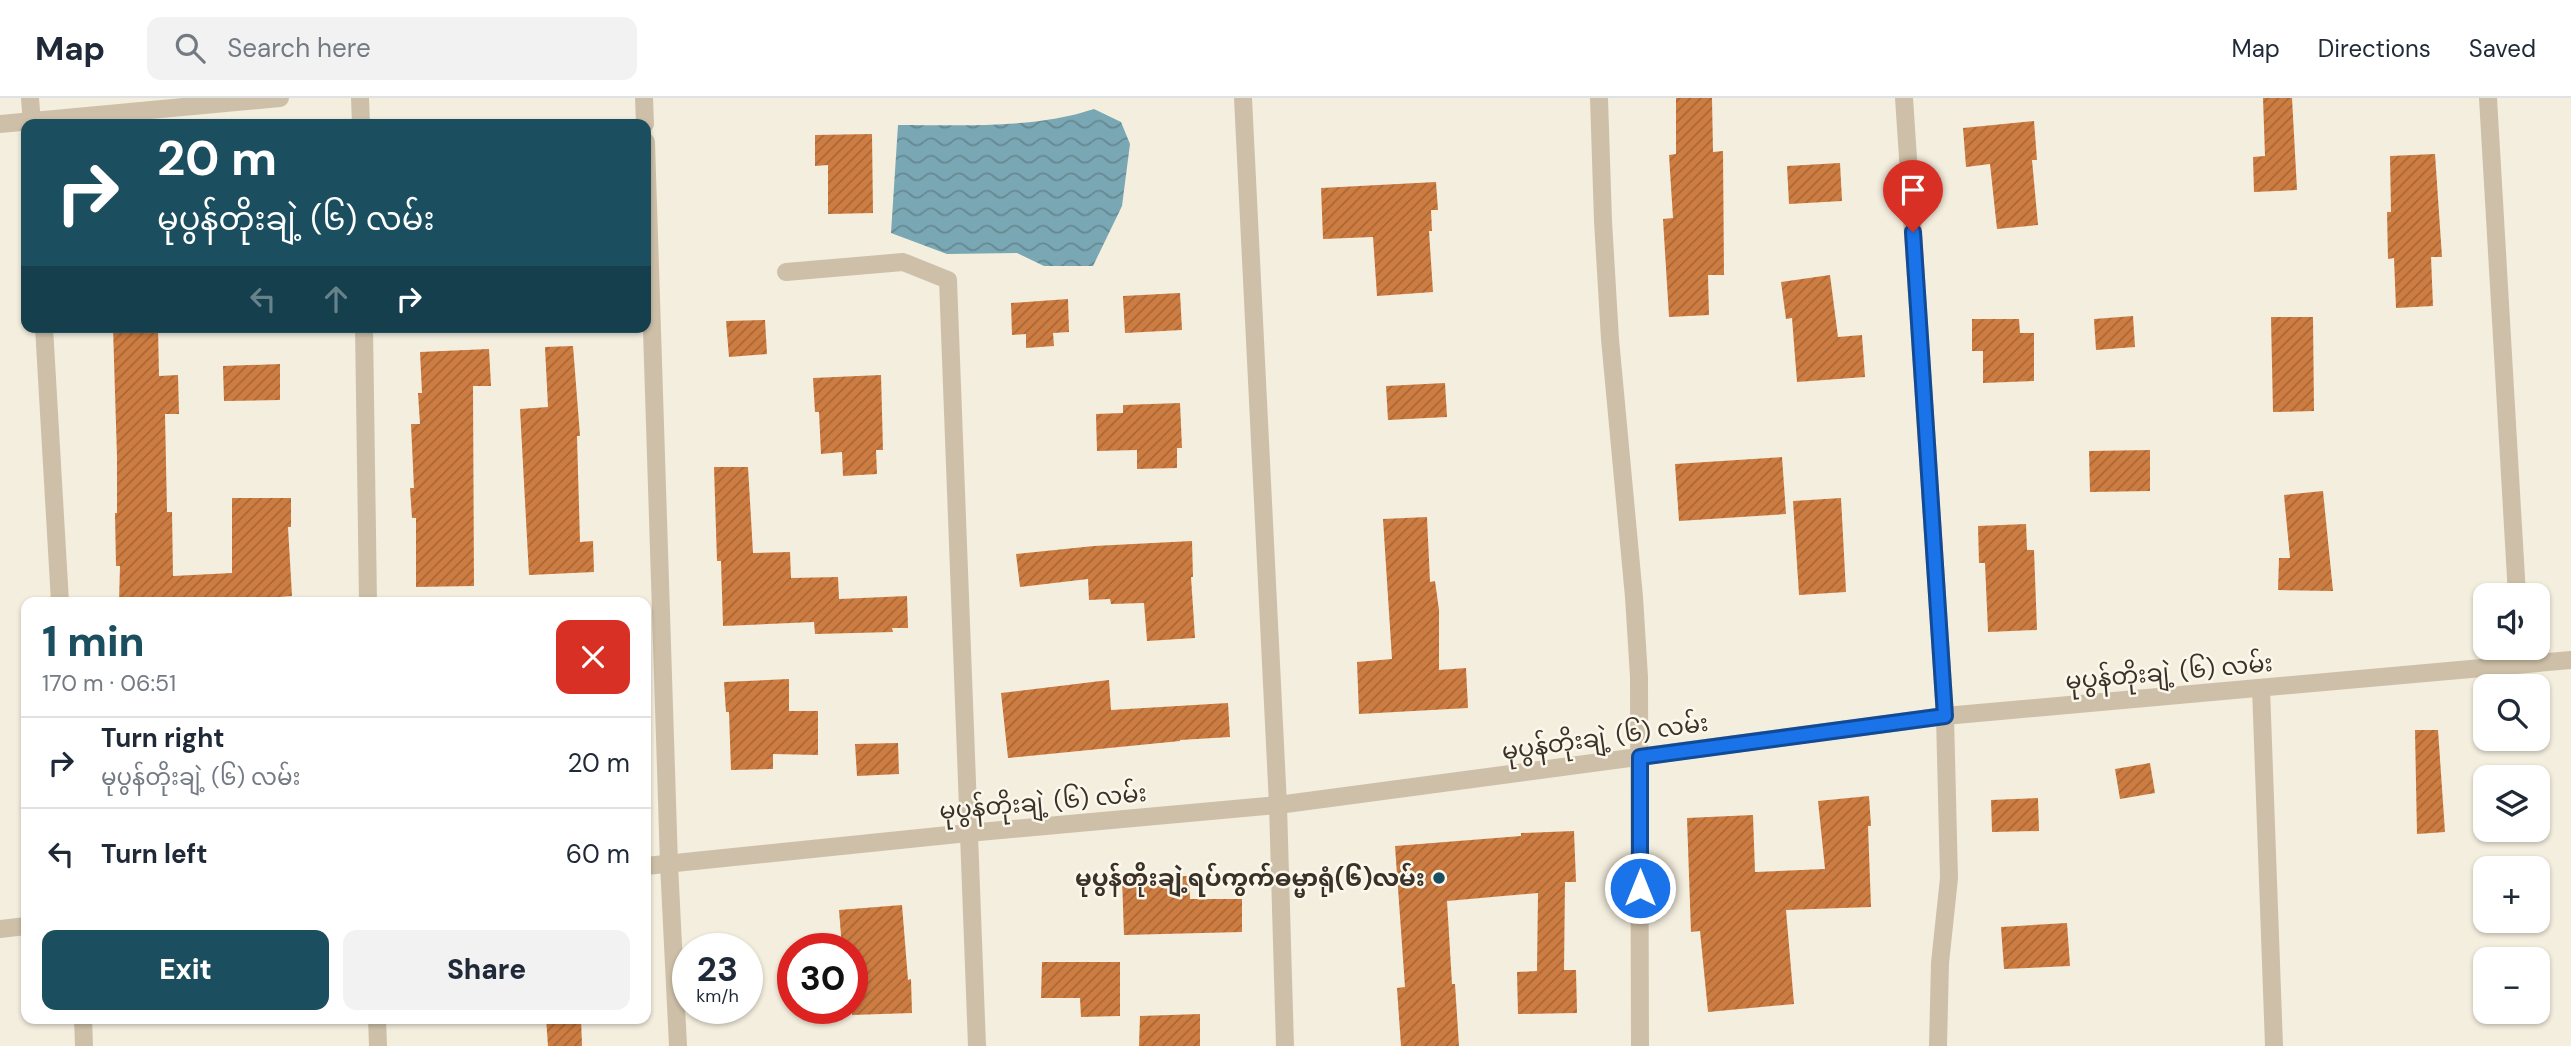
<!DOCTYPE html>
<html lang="en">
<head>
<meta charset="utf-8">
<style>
  :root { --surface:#fff; --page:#f2f2f3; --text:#1f2937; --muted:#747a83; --line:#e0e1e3; --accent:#1b4f5f }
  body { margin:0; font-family:"DM Sans","Noto Sans Myanmar",sans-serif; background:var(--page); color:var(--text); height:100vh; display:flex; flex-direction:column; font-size:26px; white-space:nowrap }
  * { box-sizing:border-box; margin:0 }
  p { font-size:23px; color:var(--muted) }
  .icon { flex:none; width:38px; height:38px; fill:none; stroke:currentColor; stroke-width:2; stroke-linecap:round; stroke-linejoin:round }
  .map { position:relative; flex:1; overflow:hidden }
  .details { position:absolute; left:21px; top:499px; width:630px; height:427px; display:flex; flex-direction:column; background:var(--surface); border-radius:14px; box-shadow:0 2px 5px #0004 }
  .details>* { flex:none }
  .top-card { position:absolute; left:21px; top:21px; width:630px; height:214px; border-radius:14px; box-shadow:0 2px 5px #0004; background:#1b4f5f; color:#fff; overflow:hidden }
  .buttons { position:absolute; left:2473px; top:485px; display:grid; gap:14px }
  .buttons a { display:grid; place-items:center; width:77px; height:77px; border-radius:14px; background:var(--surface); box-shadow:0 2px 5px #0004; font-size:35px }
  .speed { position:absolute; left:672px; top:835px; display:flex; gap:14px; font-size:35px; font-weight:700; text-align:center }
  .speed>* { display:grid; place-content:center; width:91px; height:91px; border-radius:50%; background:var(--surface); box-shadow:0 2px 5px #0004; line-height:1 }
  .speed small { font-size:18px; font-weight:400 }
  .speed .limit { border:10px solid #d22; background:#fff; color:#111 }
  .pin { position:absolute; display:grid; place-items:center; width:60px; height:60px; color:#fff; margin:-72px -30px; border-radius:50% 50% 50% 0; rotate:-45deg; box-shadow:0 0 7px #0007 }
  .pin .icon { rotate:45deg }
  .me { position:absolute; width:77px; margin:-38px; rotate:0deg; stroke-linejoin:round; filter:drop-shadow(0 0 5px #0008) }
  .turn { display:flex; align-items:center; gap:24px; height:147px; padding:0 21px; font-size:32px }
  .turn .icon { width:91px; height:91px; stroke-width:2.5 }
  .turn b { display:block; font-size:49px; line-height:60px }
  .lanes { display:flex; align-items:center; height:66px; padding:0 21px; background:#0003; justify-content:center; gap:35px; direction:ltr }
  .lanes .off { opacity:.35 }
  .round { display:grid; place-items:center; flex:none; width:74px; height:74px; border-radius:14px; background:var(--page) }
  .summary { display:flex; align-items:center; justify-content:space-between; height:119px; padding:0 21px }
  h1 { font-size:42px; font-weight:800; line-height:52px; color:var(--accent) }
  .action { display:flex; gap:14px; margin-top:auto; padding:14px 21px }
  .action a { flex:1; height:80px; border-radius:14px; background:var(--accent); color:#fff; font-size:28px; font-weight:800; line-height:80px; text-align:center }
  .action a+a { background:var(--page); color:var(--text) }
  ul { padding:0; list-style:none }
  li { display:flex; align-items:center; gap:21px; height:91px; padding:0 21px; border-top:2px solid var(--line) }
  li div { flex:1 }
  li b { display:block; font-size:26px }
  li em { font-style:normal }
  header { display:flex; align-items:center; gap:42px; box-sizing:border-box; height:98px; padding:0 35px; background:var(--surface); border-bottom:2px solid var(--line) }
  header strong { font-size:33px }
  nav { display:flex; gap:38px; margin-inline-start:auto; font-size:24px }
  .search { width:490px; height:63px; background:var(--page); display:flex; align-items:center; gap:18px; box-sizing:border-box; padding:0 24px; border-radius:14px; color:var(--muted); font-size:26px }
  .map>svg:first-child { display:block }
</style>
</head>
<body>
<header>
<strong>Map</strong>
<div class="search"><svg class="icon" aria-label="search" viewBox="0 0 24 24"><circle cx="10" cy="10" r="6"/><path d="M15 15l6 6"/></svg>Search here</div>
<nav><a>Map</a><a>Directions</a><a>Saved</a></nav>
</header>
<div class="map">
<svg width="2571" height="948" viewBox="0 0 2571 948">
  <defs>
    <pattern id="water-waves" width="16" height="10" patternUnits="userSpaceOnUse" patternTransform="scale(1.75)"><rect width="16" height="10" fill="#7aa7b4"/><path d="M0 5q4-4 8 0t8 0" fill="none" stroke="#658992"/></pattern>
    <pattern id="building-hatch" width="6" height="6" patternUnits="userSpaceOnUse" patternTransform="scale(1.75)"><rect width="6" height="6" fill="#ce7d42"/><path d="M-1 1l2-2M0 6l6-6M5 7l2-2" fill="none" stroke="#a86737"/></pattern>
  </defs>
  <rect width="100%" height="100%" fill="#f4eede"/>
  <path fill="url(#water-waves)" d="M1094,11l27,13 9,22 -8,62 -29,60h-49l-27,-13 -70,1 -56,-21 7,-108c63,0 136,4 196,-16z"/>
  <g fill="url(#building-hatch)">
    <polygon points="1676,0 1712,0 1713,54 1723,53 1724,177 1708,177 1709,217 1669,219 1663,121 1673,120 1669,57 1676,56"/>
    <polygon points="2263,0 2292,0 2297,92 2254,94 2253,59 2265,58"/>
    <polygon points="2034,23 2037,62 2032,62 2038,127 1997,131 1990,66 1966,69 1963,30"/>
    <polygon points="872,36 873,115 828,116 828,67 815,68 815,37"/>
    <polygon points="2435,56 2442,159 2431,159 2433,208 2396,210 2394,160 2388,161 2387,114 2391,114 2390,58"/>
    <polygon points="1840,65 1842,103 1789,106 1787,68"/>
    <polygon points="1436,84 1438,112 1431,112 1432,133 1429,133 1433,194 1377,198 1373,139 1323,141 1321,90"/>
    <polygon points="1830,177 1838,239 1862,237 1865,279 1797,284 1792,220 1786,221 1781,184"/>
    <polygon points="1180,195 1182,232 1125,235 1123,198"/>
    <polygon points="1068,201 1069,234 1053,235 1054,248 1026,250 1026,236 1012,237 1011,205"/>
    <polygon points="2133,218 2135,249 2096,252 2094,221"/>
    <polygon points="2271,219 2313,219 2314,313 2273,314"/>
    <polygon points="1972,221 2019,221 2020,235 2034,235 2034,283 1983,285 1983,253 1972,253"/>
    <polygon points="765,222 767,256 729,259 726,223"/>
    <polygon points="113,229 158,229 159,278 178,277 179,316 165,316 167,414 172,414 173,478 232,475 232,400 291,400 291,429 288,429 292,498 267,500 267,504 119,504 120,468 116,468 115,415 117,415 117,359"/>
    <polygon points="573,248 580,338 577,338 580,444 593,443 594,474 529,477 520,311 548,309 545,249"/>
    <polygon points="489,251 491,288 473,288 474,488 416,489 416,420 412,420 410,390 414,390 411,326 420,326 418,295 422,295 420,254"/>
    <polygon points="280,266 280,302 224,303 223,268"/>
    <polygon points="881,277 883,352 876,352 877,376 843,378 842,354 821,356 819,314 815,314 813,280"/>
    <polygon points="1445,285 1447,319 1388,322 1386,288"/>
    <polygon points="1180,305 1182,350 1177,350 1177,370 1137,371 1137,352 1097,353 1096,316 1123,315 1123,307"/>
    <polygon points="2150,352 2150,393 2090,394 2089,353"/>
    <polygon points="1782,359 1786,416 1679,423 1675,366"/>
    <polygon points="714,369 748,369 753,455 790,454 791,480 838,479 839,501 907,498 908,530 892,530 893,534 815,536 814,524 723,528 721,463 717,463"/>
    <polygon points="2323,393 2333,493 2278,492 2279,460 2290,460 2284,397"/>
    <polygon points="1841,400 1846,494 1799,497 1793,403"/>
    <polygon points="1427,419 1430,484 1435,483 1439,512 1439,572 1466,570 1468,610 1359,616 1357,564 1392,561 1383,421"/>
    <polygon points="2026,426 2027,452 2034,452 2037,532 1988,534 1985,465 1979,465 1978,428"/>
    <polygon points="1192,443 1193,479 1191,479 1195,540 1147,543 1144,505 1111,506 1110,501 1089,502 1088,481 1020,489 1016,456 1094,448"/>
    <polygon points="789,581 789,613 818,613 818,657 773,656 773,671 731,672 729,614 726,614 724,584"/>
    <polygon points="1109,582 1111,612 1228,605 1230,639 1180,642 1180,643 1008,660 1001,595"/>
    <polygon points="2415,632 2438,632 2445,734 2417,736"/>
    <polygon points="898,645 899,676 857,678 855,646"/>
    <polygon points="2150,665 2155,695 2120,701 2115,671"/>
    <polygon points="1869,698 1871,728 1868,728 1871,809 1786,812 1794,906 1708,914 1700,833 1691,834 1687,720 1753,717 1755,774 1825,771 1818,703"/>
    <polygon points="2038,700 2039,733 1992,734 1991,702"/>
    <polygon points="1574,733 1576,784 1565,784 1564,872 1576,872 1577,915 1518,916 1517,874 1537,873 1538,795 1447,803 1452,886 1455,886 1459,948 1401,948 1397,890 1405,889 1395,748 1521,738 1521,735"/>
    <polygon points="1189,778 1190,801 1242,801 1242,834 1124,837 1122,780"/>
    <polygon points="902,807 908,882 911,881 912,915 852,917 852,850 842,850 839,812"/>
    <polygon points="2067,825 2070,868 2004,871 2001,829"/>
    <polygon points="1042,864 1120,864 1120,918 1081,919 1080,900 1041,900"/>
    <polygon points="1200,916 1200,948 1139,948 1140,918"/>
    <polygon points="546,920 581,920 582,948 548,948"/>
  </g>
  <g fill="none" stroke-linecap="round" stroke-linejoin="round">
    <g stroke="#cec0a8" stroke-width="18">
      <polyline points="30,0 32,26"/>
      <polyline points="360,0 361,26"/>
      <polyline points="644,0 645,26"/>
      <polyline points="1243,0 1278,707 1285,948"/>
      <polyline points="1599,0 1603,123 1610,241 1634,499 1639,579 1640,948"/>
      <polyline points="1904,0 1945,618 1949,780 1940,865 1938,948"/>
      <polyline points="2488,0 2517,497"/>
      <polyline points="0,26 280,0"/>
      <polyline points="646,44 669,766 678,948"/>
      <polyline points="786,174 903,164 948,182 977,948"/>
      <polyline points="44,229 60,504"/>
      <polyline points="364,229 368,504"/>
      <polyline points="2261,590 2274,948"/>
      <polyline points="646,768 968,735 1278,707 1945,618 2571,562"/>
      <polyline points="0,831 26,828"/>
      <polyline points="83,920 84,948"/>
      <polyline points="377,920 378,948"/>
    </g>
  </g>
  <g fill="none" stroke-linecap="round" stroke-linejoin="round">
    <g stroke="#114b97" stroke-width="18">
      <polyline id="route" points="1640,790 1640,659 1945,618 1913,134"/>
    </g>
    <use href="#route" stroke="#1a73e8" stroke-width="12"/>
  </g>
  <circle fill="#1b4f5f" stroke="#fbf7eb" stroke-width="2.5" cx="1439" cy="780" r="7"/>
  <g text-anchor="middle" stroke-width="5" stroke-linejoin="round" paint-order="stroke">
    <g font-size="24" fill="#3a3129" stroke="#fbf7eb">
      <text transform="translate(2169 574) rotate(-5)" y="8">မုပွန်တိုးချဲ့ (၆) လမ်း</text>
      <text transform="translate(1605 639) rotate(-8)" y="8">မုပွန်တိုးချဲ့ (၆) လမ်း</text>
      <text transform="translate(1043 704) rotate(-5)" y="8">မုပွန်တိုးချဲ့ (၆) လမ်း</text>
    </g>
    <g font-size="24" font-weight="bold" fill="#3a3129" stroke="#fbf7eb" text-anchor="end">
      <text x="1425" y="788">မုပွန်တိုးချဲ့ရပ်ကွက်ဓမ္မာရုံ(၆)လမ်း</text>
    </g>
  </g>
</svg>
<div class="buttons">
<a><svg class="icon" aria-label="sound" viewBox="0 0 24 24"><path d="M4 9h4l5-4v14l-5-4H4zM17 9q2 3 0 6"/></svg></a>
<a><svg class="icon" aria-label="search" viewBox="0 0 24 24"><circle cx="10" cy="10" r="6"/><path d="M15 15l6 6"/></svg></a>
<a><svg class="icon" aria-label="layers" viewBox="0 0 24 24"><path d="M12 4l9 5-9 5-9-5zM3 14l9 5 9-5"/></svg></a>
<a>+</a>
<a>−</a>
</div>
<div class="speed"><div>23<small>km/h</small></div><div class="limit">30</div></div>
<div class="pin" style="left:1913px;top:134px;background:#d93025"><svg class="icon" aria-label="arrive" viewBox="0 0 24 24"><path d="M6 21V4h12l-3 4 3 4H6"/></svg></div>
<svg class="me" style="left:1640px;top:790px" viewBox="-20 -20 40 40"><circle r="17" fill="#1a73e8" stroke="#fff" stroke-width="3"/><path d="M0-11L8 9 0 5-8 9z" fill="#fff"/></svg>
<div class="top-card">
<div class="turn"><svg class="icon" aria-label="right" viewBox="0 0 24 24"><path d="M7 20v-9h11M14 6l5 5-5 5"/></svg><div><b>20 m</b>မုပွန်တိုးချဲ့ (၆) လမ်း</div></div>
<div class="lanes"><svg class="icon off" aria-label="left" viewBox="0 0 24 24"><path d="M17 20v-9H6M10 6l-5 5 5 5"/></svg><svg class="icon off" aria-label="ahead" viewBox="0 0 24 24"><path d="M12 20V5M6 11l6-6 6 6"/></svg><svg class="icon" aria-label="right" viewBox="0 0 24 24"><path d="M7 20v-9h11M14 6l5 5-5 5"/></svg></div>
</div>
<section class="details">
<div class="summary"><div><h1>1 min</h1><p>170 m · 06:51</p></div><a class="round" style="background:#d93025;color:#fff"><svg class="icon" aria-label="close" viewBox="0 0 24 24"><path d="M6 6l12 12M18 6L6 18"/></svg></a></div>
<ul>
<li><svg class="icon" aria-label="right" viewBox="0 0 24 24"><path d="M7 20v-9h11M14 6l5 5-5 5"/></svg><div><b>Turn right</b><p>မုပွန်တိုးချဲ့ (၆) လမ်း</p></div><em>20 m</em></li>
<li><svg class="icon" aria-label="left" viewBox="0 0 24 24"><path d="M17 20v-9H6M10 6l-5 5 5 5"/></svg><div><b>Turn left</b></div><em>60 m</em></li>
</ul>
<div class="action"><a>Exit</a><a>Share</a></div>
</section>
</div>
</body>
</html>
